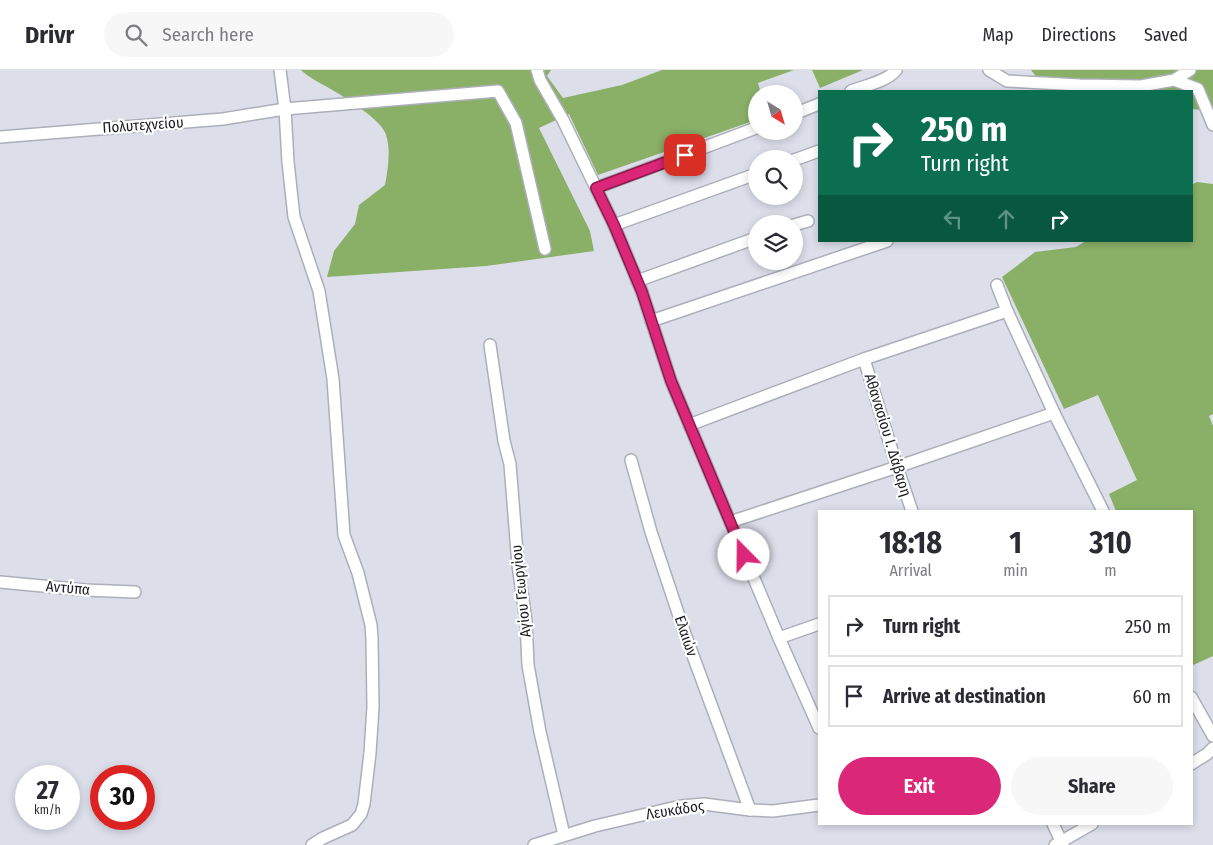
<!DOCTYPE html>
<html lang="en">
<head>
<meta charset="utf-8">
<style>
  :root { --surface:#fff; --page:#f7f7f7; --text:#2b2b33; --muted:#7c7c81; --line:#e1e1e2; --accent:#db2777 }
  body { margin:0; font-family:"Fira Sans Condensed",sans-serif; background:var(--page); color:var(--text); height:100vh; display:flex; flex-direction:column; font-size:19px; white-space:nowrap }
  * { box-sizing:border-box; margin:0 }
  p { font-size:16px; color:var(--muted) }
  .icon { flex:none; width:28px; height:28px; fill:none; stroke:currentColor; stroke-width:2; stroke-linecap:round; stroke-linejoin:round }
  .map { position:relative; flex:1; overflow:hidden }
  .drawer { position:absolute; left:818px; top:440px; width:375px; height:315px; display:flex; flex-direction:column; background:var(--surface); border-radius:0px; box-shadow:0 2px 8px #0003 }
  .drawer>* { flex:none }
  .guide { position:absolute; left:818px; top:20px; width:375px; height:152px; border-radius:0px; box-shadow:0 2px 8px #0003; background:#0b6e4f; color:#fff; overflow:hidden }
  .needle { width:32px; rotate:143deg }
  .tools { position:absolute; left:748px; top:15px; display:grid; gap:10px }
  .tools a { display:grid; place-items:center; width:55px; height:55px; border-radius:50%; background:var(--surface); box-shadow:0 2px 8px #0003; font-size:25px }
  .speed { position:absolute; left:15px; top:695px; display:flex; gap:10px; font-size:25px; font-weight:700; text-align:center }
  .speed>* { display:grid; place-content:center; width:65px; height:65px; border-radius:50%; background:var(--surface); box-shadow:0 2px 8px #0003; line-height:1 }
  .speed small { font-size:12px; font-weight:400 }
  .speed .limit { border:8px solid #d22; background:#fff; color:#111 }
  .pin { position:absolute; display:grid; place-items:center; width:42px; height:42px; color:#fff; margin:-21px; border-radius:10px; box-shadow:0 2px 8px #0006 }
  .me { position:absolute; width:55px; margin:-28px; rotate:338deg; stroke-linejoin:round; filter:drop-shadow(0 0 4px #0008) }
  .turn { display:flex; align-items:center; gap:18px; height:105px; padding:0 20px; font-size:22px }
  .turn .icon { width:65px; height:65px; stroke-width:2.5 }
  .turn b { display:block; font-size:35px; line-height:42px }
  .lanes { display:flex; align-items:center; height:48px; padding:0 20px; background:#0003; justify-content:center; gap:25px; direction:ltr }
  .lanes .off { opacity:.35 }
  .eta { display:flex; justify-content:space-evenly; align-items:center; height:85px; text-align:center }
  .eta b { font-size:30px; font-weight:700; line-height:35px }
  .button { display:flex; gap:10px; margin-top:auto; padding:10px 20px }
  .button a { flex:1; height:58px; border-radius:30px; background:var(--accent); color:#fff; font-size:20px; font-weight:700; line-height:58px; text-align:center }
  .button a+a { background:var(--page); color:var(--text) }
  ul { padding:0; list-style:none }
  li { display:flex; align-items:center; gap:15px; height:62px; margin:0 10px 8px; padding:0 10px; border:2px solid var(--line); border-radius:0px }
  li div { flex:1 }
  li b { display:block; font-size:19px }
  li em { font-style:normal }
  header { display:flex; align-items:center; gap:30px; box-sizing:border-box; height:70px; padding:0 25px; background:var(--surface); border-bottom:1px solid var(--line) }
  header strong { font-size:24px }
  nav { display:flex; gap:28px; margin-inline-start:auto; font-size:18px }
  .search { width:350px; height:45px; background:var(--page); display:flex; align-items:center; gap:12px; box-sizing:border-box; padding:0 18px; border-radius:28px; color:var(--muted); font-size:19px }
  .map>svg:first-child { display:block }
</style>
</head>
<body>
<header>
<strong>Drivr</strong>
<div class="search"><svg class="icon" aria-label="search" viewBox="0 0 24 24"><circle cx="10" cy="10" r="6"/><path d="M15 15l6 6"/></svg>Search here</div>
<nav><a>Map</a><a>Directions</a><a>Saved</a></nav>
</header>
<div class="map">
<svg width="1213" height="775" viewBox="0 0 1213 775">
  <rect width="100%" height="100%" fill="#dcdfea"/>
  <g fill="#8ab068">
    <path d="M301,0h250l-4,6 16,22 59,-13 40,-15h132l-36,13 3,11h-5v26l-158,55 -29,-61 -30,14 51,103 4,20 -108,15 -159,11 7,-26 21,-27 4,-19 26,-20c3,-16 6,-35 1,-50 -3,-14 -40,-37 -52,-44 -11,-7 -24,-12 -33,-21z"/>
    <polygon points="812,0 863,0 820,18"/>
    <polygon points="1031,0 1213,0 1213,41 1191,39 1191,21 1047,21"/>
    <polygon points="1197,112 1213,114 1213,344 1209,346 1213,356 1213,586 1191,596 1191,441 1116,441 1109,424 1137,410 1098,325 1064,339 1002,207 1035,182 1076,177 1086,171 1191,171 1191,115"/>
  </g>
  <g fill="none" stroke-linecap="round" stroke-linejoin="round">
    <g stroke="#acafba" stroke-width="14">
      <g id="minor">
        <polyline points="280,0 285,39 288,92 294,147 319,221 333,309 344,465 358,503 371,555 372,569 373,637 370,683 364,734 361,744 352,755 323,768 312,775"/>
        <polyline points="537,0 540,10 563,50 614,155 642,222 671,311 779,568 819,658"/>
        <polyline points="989,0 1007,11 1080,15 1141,16 1174,10 1190,0"/>
        <polyline points="1174,10 1198,19 1213,55"/>
        <path d="M851,21c13,-5 37,-10 45,-21"/>
        <polyline points="794,44 819,34"/>
        <polyline points="0,67 223,49 285,39 498,21 516,53 545,179"/>
        <polyline points="794,90 819,81"/>
        <polyline points="596,118 756,58"/>
        <polyline points="614,155 756,104"/>
        <polyline points="794,155 808,151"/>
        <polyline points="637,211 756,168"/>
        <polyline points="1007,241 1054,343 1103,441"/>
        <polyline points="651,251 887,171"/>
        <polyline points="490,275 504,371 510,394 518,495 526,551 528,595 540,662 564,765"/>
        <polyline points="864,289 897,397 912,441"/>
        <polyline points="689,355 864,289 1007,241 997,215"/>
        <polyline points="631,390 651,462 685,564 750,740"/>
        <polyline points="730,452 897,397 1054,343"/>
        <polyline points="0,512 85,520 135,522"/>
        <polyline points="779,568 819,554"/>
        <polyline points="1191,627 1213,666"/>
        <polyline points="1191,694 1207,684 1213,678"/>
        <polyline points="1053,754 1063,775"/>
        <polyline points="534,775 595,756 681,736 704,734 750,740 773,741 819,735"/>
        <polyline points="1055,775 1092,754"/>
      </g>
    </g>
    <use href="#minor" stroke="#fff" stroke-width="11"/>
  </g>
  <g fill="none" stroke-linecap="round" stroke-linejoin="round">
    <g stroke="#8e194d" stroke-width="12">
      <polyline id="route" points="685,85 596,118 614,155 642,222 671,311 744,485"/>
    </g>
    <use href="#route" stroke="#db2777" stroke-width="9"/>
  </g>
  <g text-anchor="middle" stroke-width="4.5" stroke-linejoin="round" paint-order="stroke">
    <g font-size="15" fill="#1c1d21" stroke="#fff">
      <text transform="translate(143 55) rotate(-4)" y="5">Πολυτεχνείου</text>
      <text transform="translate(888 365) rotate(73)" y="5">Αθανασίου Ι. Δάβαρη</text>
      <text transform="translate(68 518) rotate(5)" y="5">Αντύπα</text>
      <text transform="translate(521 521) rotate(-96)" y="5">Αγίου Γεωργίου</text>
      <text transform="translate(686 566) rotate(71)" y="5">Ελαιών</text>
      <text transform="translate(675 740) rotate(-9)" y="5">Λευκάδος</text>
    </g>
  </g>
</svg>
<div class="tools">
<a><svg class="needle" viewBox="-14 -14 28 28"><path d="M0-13l5 13h-10z" fill="#e53935"/><path d="M0 13l5-13h-10z" fill="#7c7c81"/></svg></a>
<a><svg class="icon" aria-label="search" viewBox="0 0 24 24"><circle cx="10" cy="10" r="6"/><path d="M15 15l6 6"/></svg></a>
<a><svg class="icon" aria-label="layers" viewBox="0 0 24 24"><path d="M12 4l9 5-9 5-9-5zM3 14l9 5 9-5"/></svg></a>
</div>
<div class="speed"><div>27<small>km/h</small></div><div class="limit">30</div></div>
<div class="pin" style="left:685px;top:85px;background:#d93025"><svg class="icon" aria-label="arrive" viewBox="0 0 24 24"><path d="M6 21V4h12l-3 4 3 4H6"/></svg></div>
<svg class="me" style="left:744px;top:485px" viewBox="-20 -20 40 40"><circle r="19" fill="#fff"/><path d="M0-13L10 11 0 6-10 11z" fill="#db2777"/></svg>
<div class="guide">
<div class="turn"><svg class="icon" aria-label="right" viewBox="0 0 24 24"><path d="M7 20v-9h11M14 6l5 5-5 5"/></svg><div><b>250 m</b>Turn right</div></div>
<div class="lanes"><svg class="icon off" aria-label="left" viewBox="0 0 24 24"><path d="M17 20v-9H6M10 6l-5 5 5 5"/></svg><svg class="icon off" aria-label="ahead" viewBox="0 0 24 24"><path d="M12 20V5M6 11l6-6 6 6"/></svg><svg class="icon" aria-label="right" viewBox="0 0 24 24"><path d="M7 20v-9h11M14 6l5 5-5 5"/></svg></div>
</div>
<section class="drawer">
<div class="eta">
<div><b>18:18</b><p>Arrival</p></div>
<div><b>1</b><p>min</p></div>
<div><b>310</b><p>m</p></div>
</div>
<ul>
<li><svg class="icon" aria-label="right" viewBox="0 0 24 24"><path d="M7 20v-9h11M14 6l5 5-5 5"/></svg><div><b>Turn right</b></div><em>250 m</em></li>
<li><svg class="icon" aria-label="arrive" viewBox="0 0 24 24"><path d="M6 21V4h12l-3 4 3 4H6"/></svg><div><b>Arrive at destination</b></div><em>60 m</em></li>
</ul>
<div class="button"><a>Exit</a><a>Share</a></div>
</section>
</div>
</body>
</html>
